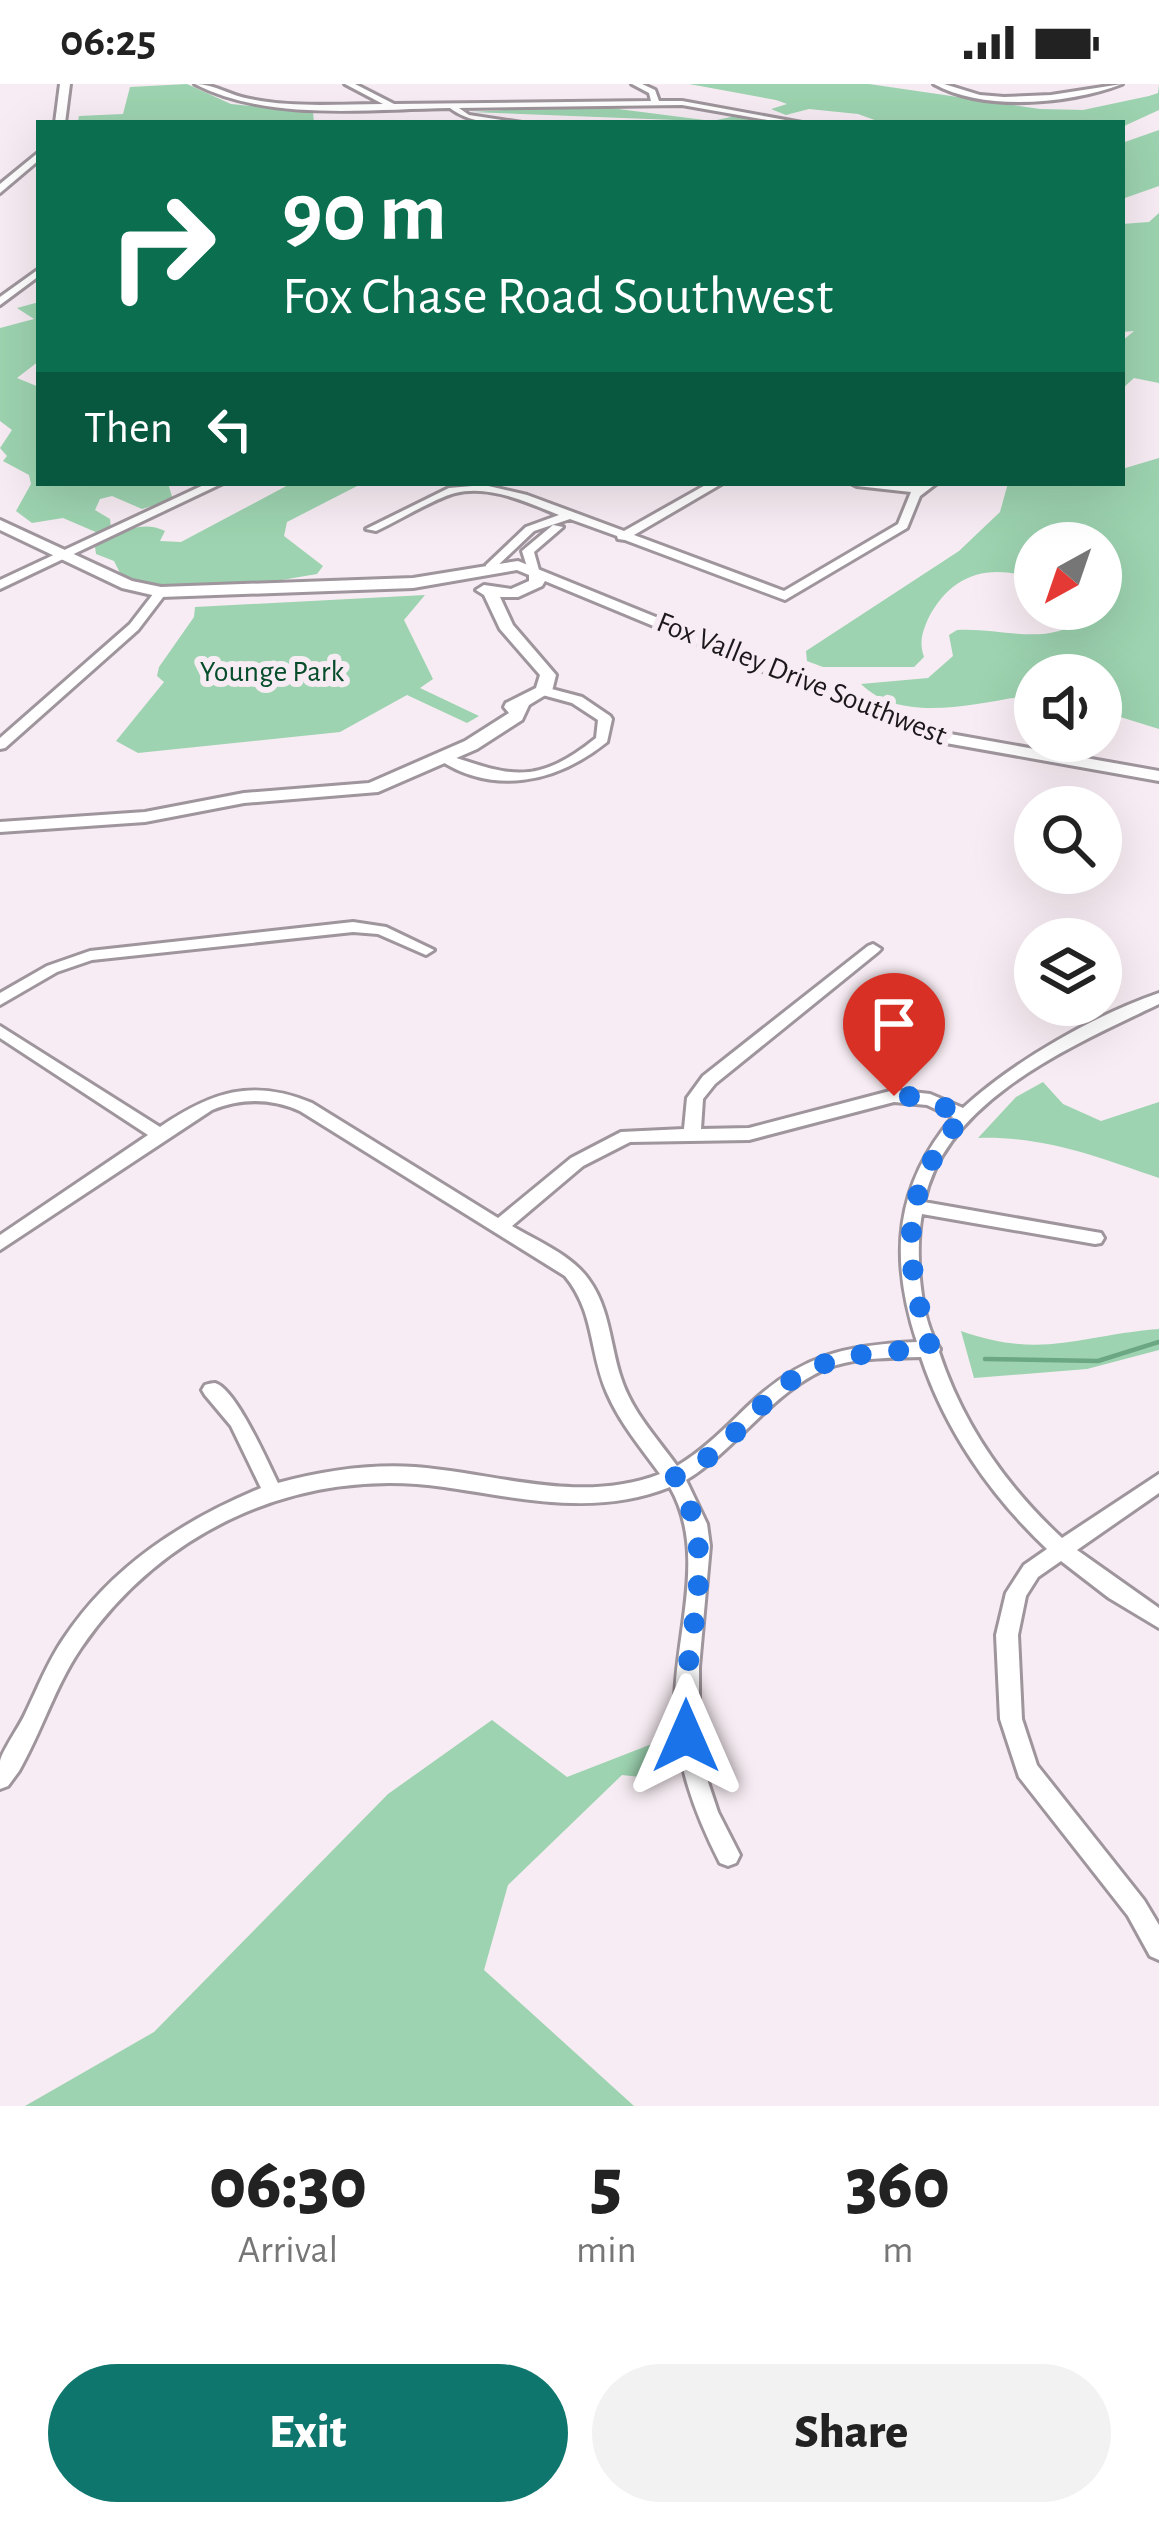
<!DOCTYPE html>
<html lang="en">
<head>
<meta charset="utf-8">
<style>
  :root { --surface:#fff; --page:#f2f2f2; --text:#222; --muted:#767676; --accent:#0f766e }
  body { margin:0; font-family:"Alegreya Sans",sans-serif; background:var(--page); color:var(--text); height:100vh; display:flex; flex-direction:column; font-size:45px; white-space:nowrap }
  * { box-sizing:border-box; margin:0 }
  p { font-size:39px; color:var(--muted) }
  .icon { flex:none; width:66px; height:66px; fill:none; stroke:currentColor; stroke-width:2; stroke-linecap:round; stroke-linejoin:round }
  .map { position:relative; height:2022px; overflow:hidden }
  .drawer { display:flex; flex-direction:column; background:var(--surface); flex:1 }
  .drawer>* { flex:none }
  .hud { position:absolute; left:36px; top:36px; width:1089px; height:366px; border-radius:0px; box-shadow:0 12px 48px #0002; background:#0b6e4f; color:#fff; overflow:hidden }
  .needle { width:78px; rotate:220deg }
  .tools { position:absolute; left:1014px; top:438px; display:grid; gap:24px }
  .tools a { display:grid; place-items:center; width:108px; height:108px; border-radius:50%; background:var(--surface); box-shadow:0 12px 48px #0002; font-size:60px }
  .pin { position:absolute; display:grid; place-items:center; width:102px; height:102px; color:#fff; margin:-123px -51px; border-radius:50% 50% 50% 0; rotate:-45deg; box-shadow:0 0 12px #0007 }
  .pin .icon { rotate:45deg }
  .me { position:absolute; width:132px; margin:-66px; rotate:0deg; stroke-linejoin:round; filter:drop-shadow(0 0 9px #0008) }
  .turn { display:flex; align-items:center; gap:42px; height:252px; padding:0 48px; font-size:54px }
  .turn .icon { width:156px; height:156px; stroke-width:2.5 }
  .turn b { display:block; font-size:84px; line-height:102px }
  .then { display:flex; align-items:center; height:114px; padding:0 48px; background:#0003; gap:24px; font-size:45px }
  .eta { display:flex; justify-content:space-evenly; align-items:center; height:204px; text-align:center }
  .eta b { font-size:72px; font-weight:800; line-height:84px }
  .button { display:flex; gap:24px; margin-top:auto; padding:24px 48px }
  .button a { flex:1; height:138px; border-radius:72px; background:var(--accent); color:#fff; font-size:48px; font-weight:800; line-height:138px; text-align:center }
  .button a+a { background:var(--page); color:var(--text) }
  .status { display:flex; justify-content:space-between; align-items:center; height:84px; padding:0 60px; background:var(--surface); direction:ltr }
  .status svg { height:33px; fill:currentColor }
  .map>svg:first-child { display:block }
</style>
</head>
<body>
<div class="status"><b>06:25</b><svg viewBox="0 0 49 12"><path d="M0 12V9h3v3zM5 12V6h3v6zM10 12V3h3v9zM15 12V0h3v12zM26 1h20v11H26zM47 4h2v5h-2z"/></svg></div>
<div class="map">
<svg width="1159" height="2022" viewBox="0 0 1159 2022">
  <rect width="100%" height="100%" fill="#f7ecf3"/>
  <g fill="#9dd3b0">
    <polygon points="187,0 231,20 313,28 314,39 78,37 79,32 123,30 130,3"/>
    <polygon points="689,0 869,0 1040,25 1083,26 1149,12 1158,9 1159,1 1159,26 1122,43 1037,36 883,39 858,30 809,25 786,31 771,25 787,20 776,16"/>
    <polygon points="587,21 712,37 740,31 760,35 752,39 471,28"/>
    <polygon points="1159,46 1159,102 1122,115 1122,59"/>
    <polygon points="1159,129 1159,299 1134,294 1122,305 1122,257 1134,247 1122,248 1122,140 1149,138"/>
    <polygon points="39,218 39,277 17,294 39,303 39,399 168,399 173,416 142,425 112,412 100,415 95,426 110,435 111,444 98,449 63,434 32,439 16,427 31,400 29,391 3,377 7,372 0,364 12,346 0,337 0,244 34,235 17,224"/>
    <path d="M1159,374v271l-58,-18v-36h-66v20c-52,5 -130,32 -174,-11l67,-6 25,-22 -4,-21 8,-5c44,-3 90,18 127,-12l-4,-9h21v-66h-66v36c-47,-16 -84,-5 -107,40 -6,14 -9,23 -4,38l-10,10h-91l-16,-6 -1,-10 153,-100 41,-39 8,-29h114v-14z"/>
    <path d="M292,399h71l-76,39 -3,14 39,30 -6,8c-59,10 -136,25 -194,5l-9,-18 -18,-7 -1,-7c22,-13 45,-28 70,-16l-5,10 21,1z"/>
    <polygon points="425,511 404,536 433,595 420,604 479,632 467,639 407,611 340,648 138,669 116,657 164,598 157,592 159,583 194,533 195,523"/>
    <path d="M1043,998l20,22 38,17 58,-19v76c-62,-21 -113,-42 -181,-40l38,-41z"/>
    <path d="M1159,1245v21l-72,19 -113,9 -13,-47c82,29 119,4 198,-2z"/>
    <polygon points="492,1636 567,1693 657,1658 658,1695 622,1691 508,1801 484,1886 634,2022 25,2022 154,1948 388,1710"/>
  </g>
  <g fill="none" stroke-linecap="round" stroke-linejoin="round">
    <polyline stroke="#6ba782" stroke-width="4.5" points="985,1275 1098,1277 1159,1258"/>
    <g stroke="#9f959c" stroke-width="6">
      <g id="minor">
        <path d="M195,0c20,0 36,12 55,15 43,9 89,5 133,5l-38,-20h10l39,20 257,-3 -2,-8 -17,-9h10l13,6 4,11h23l120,22h-18l-102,-18 -223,3 10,7 53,8c-26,0 -51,1 -72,-15 -82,1 -181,14 -255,-24z"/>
        <path d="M934,0h10l36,11 24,2 47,-2 71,-11c-53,20 -137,28 -188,0z"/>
        <polygon points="39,185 39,192 0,221 0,213"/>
        <polygon points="208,399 223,399 0,505 0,496"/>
        <path d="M709,399h14l-89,52 150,56 114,-67 13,-32 -54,-6 -6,-3 69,3 4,-3h13l-17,13 -13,32 -122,72 -160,-60 -7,-1 -1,-3 -47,-17 -36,12 -40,38h-8v-4l40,-38 33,-12c-31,-12 -69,-31 -104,-22 -22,6 -57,28 -79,38l-10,-2 83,-41 35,-3 43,10 97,36z"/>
        <polygon points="553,441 563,443 534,468 539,486 529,489 522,467"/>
        <polygon points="161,504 167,508 138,546 5,664 0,665 0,654 130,540 157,505"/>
        <path d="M544,603l38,10 28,19 2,3 -5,23c-51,41 -115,55 -172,15l7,-4c68,23 93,34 154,-15l2,-18 -26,-17 -33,-9 -1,-3z"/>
        <polygon points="353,838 386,843 434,866 426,871 378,850 353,848 92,876 57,888 0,921 0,909 47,882 90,867"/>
        <path d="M873,860l8,5 -3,3 -163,132 -12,15 -2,30 48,-1 145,-38 36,4 33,14c51,-47 130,-92 196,-115v11c-85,41 -214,95 -235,198l171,30 6,1 3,5 -3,5 -6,1 -173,-30c-7,36 -3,105 18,135l-1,3c24,73 68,135 123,186l97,-64v19l-82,57 82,58v20l-50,-30 -48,-37 -23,16 -12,19 -8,39 4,84 15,46 107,135 15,25v35l-9,-4 -22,-40 -109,-139 -19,-58 -4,-84 10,-42 18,-28 23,-16c-56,-53 -102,-119 -126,-192 -28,1 -58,0 -85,8 -60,20 -97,83 -150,115l21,44 3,22 -11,121v73l7,36 12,36 22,43 -4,8 -8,3 -8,-3c-26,-51 -44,-100 -45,-159 0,-71 33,-151 -5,-217 -74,30 -150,11 -226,0 -143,-21 -282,42 -363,161 -26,38 -39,83 -62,123l-11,15 -8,3c0,-8 0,-20 0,-28 3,-12 20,-35 26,-49 12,-25 22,-51 38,-74 48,-72 118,-117 197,-150l-30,-62 -26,-31 -3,-5 3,-5c3,-1 7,-2 10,-2 21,6 53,80 63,100 45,-12 90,-19 137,-16 81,6 165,38 245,7 -19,-26 -40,-51 -53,-81 -18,-41 -12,-81 -42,-117l-265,-165c-30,-13 -58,-13 -88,-1l-212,140v-15l148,-100 -148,-97v-12l160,101c52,-35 92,-49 152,-24l186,115 73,-60 50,-26 63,-3 3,-31 16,-22 165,-130zM894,1018l33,3 26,12c-58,69 -64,140 -36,225 -72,3 -116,13 -169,64 -23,22 -44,44 -71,60 -20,-28 -45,-54 -56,-88 -11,-33 -11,-69 -32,-98 -17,-25 -52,-39 -77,-54l71,-60 47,-24 119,-2z"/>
      </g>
    </g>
    <g stroke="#9f959c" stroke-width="6">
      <g id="tertiary">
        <polygon points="60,0 70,0 65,39 55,39"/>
        <polygon points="39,68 39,76 0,109 0,100"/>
        <polygon points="0,436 132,497 161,503 413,494 518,477 939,648 1159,687 1159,697 929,656 545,497 542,502 518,513 500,513 513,541 556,591 552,607 529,621 522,636 477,665 378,708 244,719 145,738 0,748 0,738 145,728 244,709 369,699 465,657 509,629 504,623 506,619 536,604 540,591 500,545 484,511 476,506 484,501 511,505 529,497 529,491 517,486 413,504 161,513 122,504 0,446"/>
      </g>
    </g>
    <use href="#minor" fill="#fff" fill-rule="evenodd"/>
    <use href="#tertiary" fill="#fff" fill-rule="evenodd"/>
  </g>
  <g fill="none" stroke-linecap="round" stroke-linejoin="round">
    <path stroke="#1a73e8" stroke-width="21" stroke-dasharray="0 37.8" d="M686,1652c-9,-92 41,-175 -11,-259 43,-19 65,-52 99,-83 44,-41 99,-42 157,-45 -28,-95 -34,-155 33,-234l-45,-18 -25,-1"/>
  </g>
  <g text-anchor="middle" stroke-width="12" stroke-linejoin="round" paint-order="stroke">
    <g font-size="30" fill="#074d2c" stroke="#f7ecf3">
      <text x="272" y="597">Younge Park</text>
    </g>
    <g font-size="30" fill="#1c181b" stroke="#f7ecf3">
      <text transform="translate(802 594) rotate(22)" y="10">Fox Valley Drive Southwest</text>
    </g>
  </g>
</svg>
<div class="tools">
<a><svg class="needle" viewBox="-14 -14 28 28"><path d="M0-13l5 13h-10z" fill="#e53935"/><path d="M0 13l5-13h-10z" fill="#767676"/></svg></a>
<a><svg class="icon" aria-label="sound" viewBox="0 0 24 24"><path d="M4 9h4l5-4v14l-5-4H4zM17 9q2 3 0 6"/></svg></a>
<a><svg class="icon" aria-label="search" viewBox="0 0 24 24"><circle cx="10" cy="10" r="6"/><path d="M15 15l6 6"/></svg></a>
<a><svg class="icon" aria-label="layers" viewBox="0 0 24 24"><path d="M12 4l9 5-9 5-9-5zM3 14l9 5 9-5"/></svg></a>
</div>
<div class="pin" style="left:894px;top:1012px;background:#d93025"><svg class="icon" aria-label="arrive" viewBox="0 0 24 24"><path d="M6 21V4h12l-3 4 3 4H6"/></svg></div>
<svg class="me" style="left:686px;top:1652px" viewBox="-20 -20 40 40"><path d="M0-17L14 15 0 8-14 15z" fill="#1a73e8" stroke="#fff" stroke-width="4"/></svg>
<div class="hud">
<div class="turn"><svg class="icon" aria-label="right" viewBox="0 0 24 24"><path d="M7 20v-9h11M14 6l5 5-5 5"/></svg><div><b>90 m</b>Fox Chase Road Southwest</div></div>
<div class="then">Then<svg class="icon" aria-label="left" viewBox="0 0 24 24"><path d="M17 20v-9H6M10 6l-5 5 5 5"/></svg></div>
</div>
</div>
<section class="drawer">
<div class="eta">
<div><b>06:30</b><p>Arrival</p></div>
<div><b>5</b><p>min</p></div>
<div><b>360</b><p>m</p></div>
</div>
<div class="button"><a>Exit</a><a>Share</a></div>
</section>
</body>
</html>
